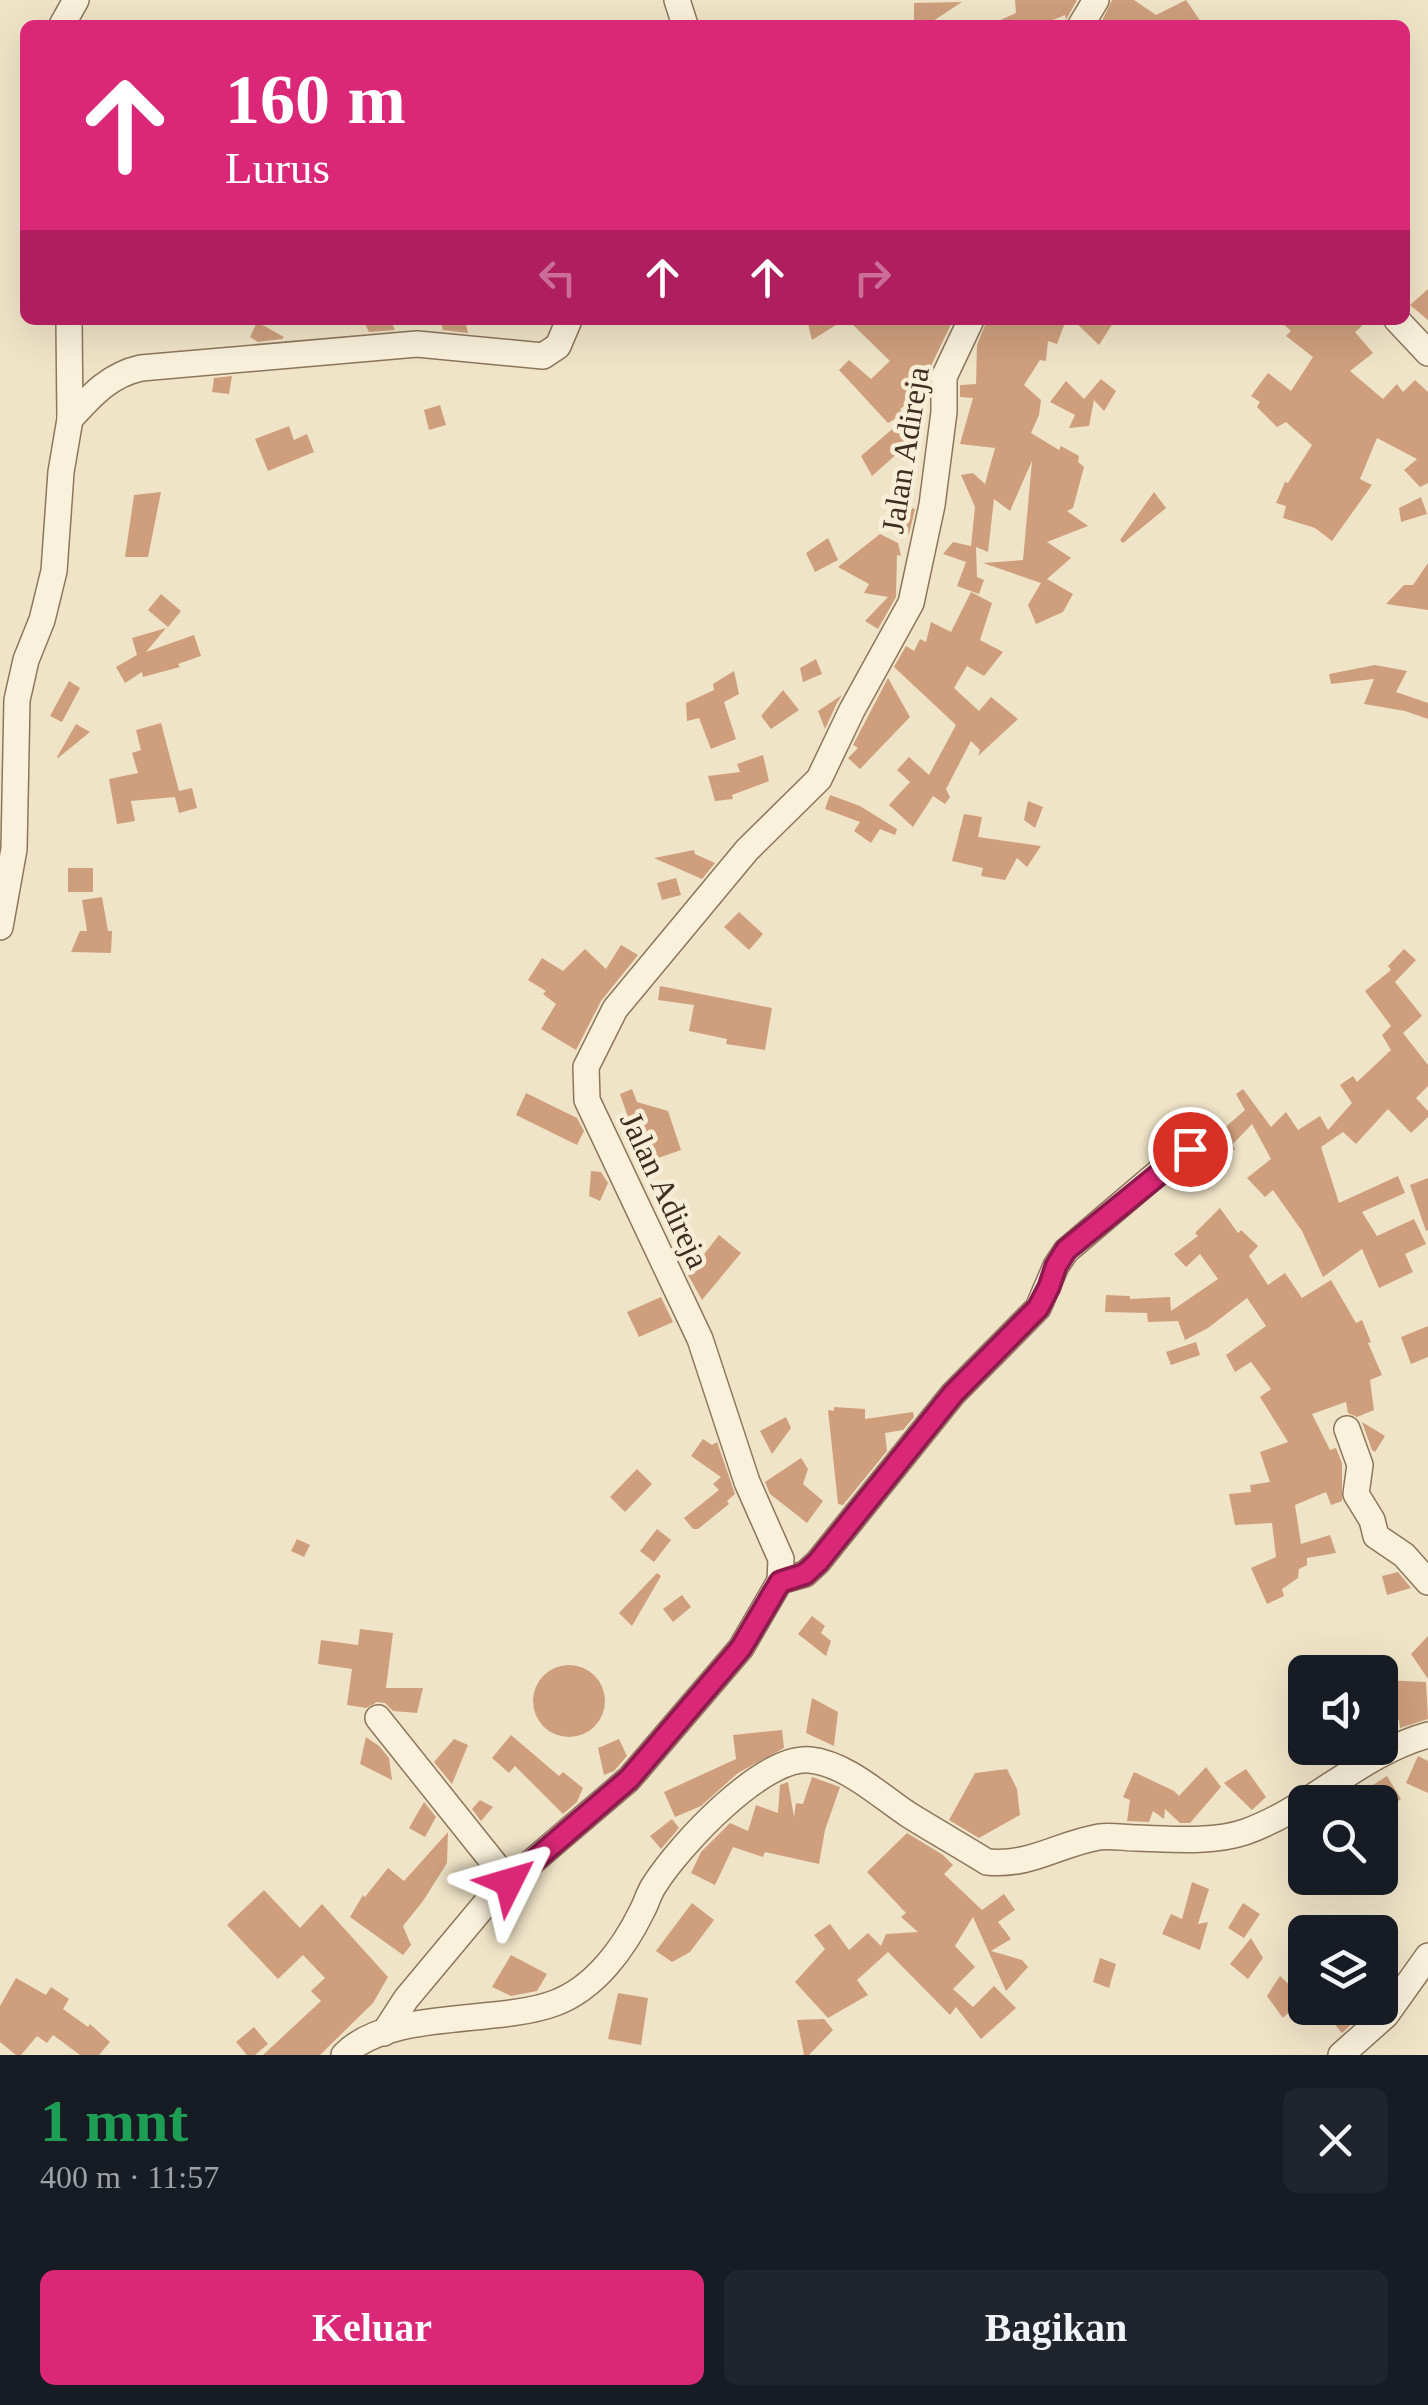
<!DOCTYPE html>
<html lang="id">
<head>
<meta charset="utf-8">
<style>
  :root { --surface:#171b24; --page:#20242c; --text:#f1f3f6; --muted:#9ea1a6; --accent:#db2777 }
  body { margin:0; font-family:"Times New Roman",serif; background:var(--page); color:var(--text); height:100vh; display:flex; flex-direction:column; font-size:38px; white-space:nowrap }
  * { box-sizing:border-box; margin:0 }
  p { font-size:32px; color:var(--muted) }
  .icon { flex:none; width:55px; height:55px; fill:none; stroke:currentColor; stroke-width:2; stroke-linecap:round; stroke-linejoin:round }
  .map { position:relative; height:2055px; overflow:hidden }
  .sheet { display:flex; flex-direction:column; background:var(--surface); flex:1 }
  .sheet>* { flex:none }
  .banner { position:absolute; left:20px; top:20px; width:1390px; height:305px; border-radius:15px; box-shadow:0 10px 40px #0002; background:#db2777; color:#fff; overflow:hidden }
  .controls { position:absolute; left:1288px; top:1655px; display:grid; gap:20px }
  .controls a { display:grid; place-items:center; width:110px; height:110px; border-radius:15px; background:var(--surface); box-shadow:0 10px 40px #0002; font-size:50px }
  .pin { position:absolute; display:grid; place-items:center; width:85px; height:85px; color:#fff; margin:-42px; border:5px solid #fff; border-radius:50%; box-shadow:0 2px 10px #0007 }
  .me { position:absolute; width:110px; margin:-55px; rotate:50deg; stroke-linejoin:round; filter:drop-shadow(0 0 8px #0008) }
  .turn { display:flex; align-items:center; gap:35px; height:210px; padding:0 40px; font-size:45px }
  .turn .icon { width:130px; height:130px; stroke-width:2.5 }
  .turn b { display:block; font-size:70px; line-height:85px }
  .lanes { display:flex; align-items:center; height:95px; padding:0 40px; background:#0003; justify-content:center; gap:50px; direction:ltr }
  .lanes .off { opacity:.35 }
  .round { display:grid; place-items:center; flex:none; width:105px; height:105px; border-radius:15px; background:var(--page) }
  .headline { display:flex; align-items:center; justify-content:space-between; height:170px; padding:0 40px }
  h1 { font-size:60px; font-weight:700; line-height:75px; color:#1e9e55 }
  .primary-button { display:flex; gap:20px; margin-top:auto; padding:20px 40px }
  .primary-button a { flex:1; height:115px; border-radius:15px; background:var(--accent); color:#fff; font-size:40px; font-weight:700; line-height:115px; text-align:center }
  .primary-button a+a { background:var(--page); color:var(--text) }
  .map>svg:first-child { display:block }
</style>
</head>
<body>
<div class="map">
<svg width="1428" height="2055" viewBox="0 0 1428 2055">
  <rect width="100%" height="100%" fill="#f0e4c8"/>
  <g fill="#cf9f7d">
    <polygon points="1015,0 1077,0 1066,20 1065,15 1041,25 989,25 1016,13"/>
    <polygon points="1112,0 1134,0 1156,15 1186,0 1203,25 1100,25"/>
    <polygon points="962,2 927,25 914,25 914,3"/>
    <polygon points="1428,289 1428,320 1410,305"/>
    <polygon points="363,320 390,320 395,330 369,332"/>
    <polygon points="440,320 465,320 468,333 443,330"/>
    <polygon points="807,320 844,320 812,340"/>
    <polygon points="848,320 953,320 929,370 928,389 900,409 903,414 888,423 839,370 849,360 871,379 890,361"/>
    <polygon points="987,320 1066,320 1057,344 1048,341 1046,361 1040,360 1024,385 1041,400 1039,415 1031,433 1059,450 1061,446 1079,456 1078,462 1084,467 1073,508 1067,511 1088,526 1047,542 1071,558 1047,579 1073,594 1063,612 1036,624 1028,605 1041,583 983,563 1023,560 1032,461 1010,511 994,499 988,552 976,547 977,577 984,580 979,594 957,586 966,562 943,554 953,542 971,546 975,507 961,475 973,473 985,484 995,448 960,444 973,398 960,397 960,385 976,384 977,345"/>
    <polygon points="1073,320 1115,320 1099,345"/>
    <polygon points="1279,320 1354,320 1362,326 1355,332 1373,353 1350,371 1383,399 1397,384 1403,392 1415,380 1428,392 1428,483 1420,487 1404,470 1417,459 1377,438 1360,479 1372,485 1332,541 1315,528 1283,518 1286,506 1276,503 1285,482 1288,483 1312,445 1286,422 1277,427 1257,407 1260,402 1251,396 1268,373 1291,391 1313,357 1286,336 1291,331"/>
    <polygon points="257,322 284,337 282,339 258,342 250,337"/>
    <polygon points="232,376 229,394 212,392 214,378"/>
    <polygon points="1101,379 1116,391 1104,411 1094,400 1089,426 1069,428 1075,415 1050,402 1066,381 1084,399"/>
    <polygon points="440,405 446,425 429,430 424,410"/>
    <polygon points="898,424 922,439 911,463 898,453 872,476 861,456"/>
    <polygon points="289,426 294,440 307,434 314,452 268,471 255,439"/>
    <polygon points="161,492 148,557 125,557 134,495"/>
    <polygon points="1154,492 1166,508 1123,543 1120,540"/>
    <polygon points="1421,497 1427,514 1401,522 1399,508"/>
    <polygon points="898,503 915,509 909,534 893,525"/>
    <polygon points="880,534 898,543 901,556 897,555 896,597 878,629 865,621 888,597 864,593 869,584 838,567"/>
    <polygon points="828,538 838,560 815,572 806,553"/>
    <polygon points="1428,563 1428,610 1386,604 1404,585 1413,585"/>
    <polygon points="971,592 992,603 980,640 1003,652 984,676 967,666 954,688 979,711 991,697 1018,719 978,756 980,750 971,741 946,789 950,797 945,804 933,796 913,827 889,805 910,782 897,770 909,757 929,775 956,725 894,667 906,646 914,651 920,639 926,642 931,622 951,632"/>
    <polygon points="161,594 181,611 168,627 148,610"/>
    <polygon points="166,628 146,652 194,635 201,656 178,664 180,667 143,677 142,672 125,683 116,667 137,655 132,638"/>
    <polygon points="816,659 822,674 803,682 800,668"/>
    <polygon points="1375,665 1407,671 1396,692 1428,703 1428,719 1405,711 1364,704 1374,679 1331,684 1329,674"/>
    <polygon points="734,671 739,694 724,702 736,739 711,749 699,718 687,721 686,703 714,690 713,684"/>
    <polygon points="888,678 910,717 860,769 848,758 858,748 853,745"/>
    <polygon points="69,681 80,688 62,722 50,716"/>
    <polygon points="783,690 799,710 771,729 761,716"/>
    <polygon points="842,695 837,703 825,729 818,711"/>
    <polygon points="161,723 179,791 192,788 197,808 179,813 175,797 131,801 135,821 117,824 109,779 138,773 132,753 141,750 136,730"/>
    <polygon points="76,724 90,732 58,758 57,757"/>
    <polygon points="763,755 769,781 732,795 733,799 715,801 708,776 740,772 737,764"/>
    <polygon points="830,795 860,806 897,829 895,835 880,829 871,843 854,831 860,822 825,809"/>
    <polygon points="1028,801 1043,807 1035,828 1024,820"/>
    <polygon points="964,814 982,817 978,837 1041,846 1027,867 1017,858 1005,880 981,876 983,868 952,861"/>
    <polygon points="694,850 695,854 715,863 702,879 654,858"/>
    <rect x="68" y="868" width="25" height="24"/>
    <polygon points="676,878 681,895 662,900 657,883"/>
    <polygon points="102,897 108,931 112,931 111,953 71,952 80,931 87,931 82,900"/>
    <polygon points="739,912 763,934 749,950 724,927"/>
    <polygon points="621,945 638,955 601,1001 576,1050 541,1029 556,1004 543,994 546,991 528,980 542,958 563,971 585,949 606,969"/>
    <polygon points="1404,949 1416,960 1395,982 1422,1016 1403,1033 1428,1065 1428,1086 1416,1098 1428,1111 1428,1117 1411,1133 1388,1109 1356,1144 1343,1132 1321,1147 1339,1203 1398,1176 1405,1193 1362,1212 1377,1236 1414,1219 1426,1244 1405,1254 1413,1272 1379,1288 1362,1249 1323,1277 1302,1231 1273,1190 1265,1197 1247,1178 1271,1159 1252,1124 1232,1145 1235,1149 1224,1159 1202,1138 1218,1124 1222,1130 1245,1110 1236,1094 1243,1089 1271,1127 1286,1112 1298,1130 1320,1116 1328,1130 1352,1103 1340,1085 1353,1076 1357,1082 1391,1050 1382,1035 1391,1026 1365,991 1391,970 1388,966"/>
    <polygon points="660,986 772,1008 765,1050 726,1044 727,1039 689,1031 694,1005 658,1000"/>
    <polygon points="632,1089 637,1102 668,1111 681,1150 644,1163 620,1094"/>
    <polygon points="526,1093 577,1118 584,1131 577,1145 516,1115"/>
    <polygon points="591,1171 601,1172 608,1183 600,1201 589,1196"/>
    <polygon points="1428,1178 1428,1230 1426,1231 1410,1185"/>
    <polygon points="1220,1208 1238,1233 1241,1230 1258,1246 1249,1256 1268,1285 1285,1273 1302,1298 1331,1280 1356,1323 1362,1320 1371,1342 1368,1343 1382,1375 1370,1380 1374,1410 1357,1417 1348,1413 1346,1402 1312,1414 1330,1450 1336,1448 1342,1463 1342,1501 1331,1505 1326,1492 1295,1505 1301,1544 1330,1535 1336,1553 1307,1558 1307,1565 1299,1569 1298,1578 1282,1589 1284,1596 1267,1604 1251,1568 1276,1557 1272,1523 1235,1525 1229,1494 1251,1492 1250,1485 1270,1482 1260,1452 1288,1442 1260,1397 1271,1389 1251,1362 1235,1372 1226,1355 1266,1326 1247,1298 1208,1328 1185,1340 1178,1321 1148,1322 1147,1313 1105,1312 1106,1295 1130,1296 1130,1299 1170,1297 1171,1311 1218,1279 1200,1254 1186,1267 1174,1254 1198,1236 1195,1233"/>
    <polygon points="719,1235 741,1253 702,1300 688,1275"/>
    <polygon points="661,1297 673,1322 639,1337 627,1312"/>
    <polygon points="1428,1326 1428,1357 1411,1364 1401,1337"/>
    <polygon points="1196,1342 1200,1355 1171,1365 1166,1352"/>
    <polygon points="834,1407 865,1409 865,1419 913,1412 914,1417 903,1430 885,1433 887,1451 843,1505 838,1504 828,1410 834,1411"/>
    <polygon points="786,1417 791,1428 772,1454 760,1431"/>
    <polygon points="1362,1422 1385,1436 1375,1452 1372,1450"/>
    <polygon points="703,1439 712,1445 717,1442 735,1494 727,1501 729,1504 698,1529 693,1529 684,1518 719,1490 713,1484 721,1477 691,1456"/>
    <polygon points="801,1458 808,1469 803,1484 823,1501 807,1523 770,1494 765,1482"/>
    <polygon points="637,1469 652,1484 625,1512 610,1497"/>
    <polygon points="657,1529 671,1540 654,1562 640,1551"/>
    <polygon points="297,1539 310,1545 304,1557 291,1551"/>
    <polygon points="1398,1572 1411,1588 1387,1595 1382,1576"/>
    <polygon points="657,1573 661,1576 632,1626 619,1613"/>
    <polygon points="682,1595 691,1607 673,1622 663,1609"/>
    <polygon points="812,1616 825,1626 821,1633 831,1641 826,1656 798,1634"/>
    <polygon points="360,1629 393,1633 386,1688 423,1688 417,1713 393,1711 385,1703 377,1702 366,1708 347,1705 352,1669 318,1664 321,1640 358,1645"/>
    <polygon points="1428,1636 1428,1679 1411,1654"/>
    <circle cx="569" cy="1701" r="36"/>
    <polygon points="1382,1680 1426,1682 1428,1719 1400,1728 1399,1720 1384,1721"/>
    <polygon points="812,1698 838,1712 834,1746 806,1733"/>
    <polygon points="782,1730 784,1748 738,1773 701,1806 675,1817 664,1792 736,1759 733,1735"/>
    <polygon points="511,1735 559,1776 563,1772 583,1788 577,1802 563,1814 515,1766 509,1773 492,1758"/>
    <polygon points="366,1737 379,1746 389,1758 392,1780 360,1764"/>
    <polygon points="454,1739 468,1745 452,1784 434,1762"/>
    <polygon points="619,1739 627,1756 614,1771 604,1775 598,1748"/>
    <polygon points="1418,1756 1428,1761 1428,1793 1406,1783"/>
    <polygon points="1206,1767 1221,1787 1190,1823 1180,1823 1165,1809 1164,1819 1153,1811 1149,1822 1127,1821 1130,1800 1123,1797 1134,1772 1174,1791 1179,1796"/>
    <polygon points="1007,1769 1017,1789 1020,1815 979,1838 949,1820 975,1773"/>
    <polygon points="1246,1769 1266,1797 1252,1810 1224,1783"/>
    <polygon points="1387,1776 1401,1799 1380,1812 1380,1802 1346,1802"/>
    <polygon points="812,1777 840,1787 825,1830 819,1864 765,1852 763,1857 733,1847 715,1885 691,1873 701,1852 730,1823 748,1831 756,1805 778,1813 780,1785 788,1782 794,1817 796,1803 803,1804"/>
    <polygon points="480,1800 493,1807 481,1821 472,1809"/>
    <polygon points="424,1802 436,1817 425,1837 409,1828"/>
    <polygon points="672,1819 679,1828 661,1849 650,1836"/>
    <polygon points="448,1832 447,1863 423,1901 403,1926 411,1945 403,1955 350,1917 363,1895 365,1897 388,1868 404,1881"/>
    <polygon points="907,1833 943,1855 953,1865 944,1874 982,1910 1004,1894 1015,1910 998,1922 1011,1939 991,1951 1022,1960 1028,1967 1006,1991 973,1917 955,1946 975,1967 953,1989 973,2007 994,1986 1016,2008 981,2039 956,2007 950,2015 888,1952 857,1980 868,1995 828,2018 795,1982 825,1949 814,1935 830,1924 849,1950 868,1933 881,1946 886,1934 918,1932 901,1917 906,1913 867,1872"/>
    <polygon points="1192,1882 1209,1889 1198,1924 1208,1922 1200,1950 1162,1934 1171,1914 1182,1919"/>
    <polygon points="264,1890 300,1928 322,1904 388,1977 373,2003 320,2055 263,2055 321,2001 311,1991 325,1978 303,1955 278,1979 227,1925"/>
    <polygon points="692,1903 714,1920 690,1952 672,1962 656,1951"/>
    <polygon points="1243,1903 1260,1914 1244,1938 1228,1928"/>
    <polygon points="1251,1938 1263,1958 1248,1979 1230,1964"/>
    <polygon points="511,1955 547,1974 537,1991 511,1996 492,1987"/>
    <polygon points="1100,1958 1116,1964 1109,1988 1093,1982"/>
    <polygon points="1280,1976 1303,1998 1283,2018 1267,1996"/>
    <polygon points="16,1978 46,1995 51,1987 69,1999 63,2009 88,2027 90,2024 110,2042 99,2055 80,2055 53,2035 47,2043 37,2036 21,2055 16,2055 0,2042 0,2006"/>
    <polygon points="618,1993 648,1998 641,2045 608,2039"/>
    <polygon points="1321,2008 1349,2008 1358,2018 1342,2033"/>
    <polygon points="824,2019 833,2030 809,2055 804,2055 797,2020"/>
    <polygon points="254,2027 268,2044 255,2055 247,2055 236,2042"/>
  </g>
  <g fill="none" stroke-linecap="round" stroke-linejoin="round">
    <g stroke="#8d765c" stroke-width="28">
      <g id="minor">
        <polyline points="677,0 685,25"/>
        <polyline points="62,25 76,0"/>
        <polyline points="1081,25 1096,0"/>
        <polyline points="1397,320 1428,353"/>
        <path d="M70,419c21,-23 39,-44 71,-51l276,-24 126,12 15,-10 11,-26"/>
        <polyline points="0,927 14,849 17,700 26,660 42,620 54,571 61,472 70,419 69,320"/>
        <polyline points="1347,1429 1360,1465 1356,1494 1372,1520 1376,1536 1404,1555 1428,1582"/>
        <polyline points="780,1581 805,1574 818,1562 953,1394 1038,1308 1056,1266 1066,1251 1185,1150 1190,1149 1210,1167"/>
        <polyline points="378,1718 509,1882"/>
        <polyline points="384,2033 406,1999 492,1896 629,1779 741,1648 780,1581 781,1559 747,1482 700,1339 587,1100 586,1067 615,1009 747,850 819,779 852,710 911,603 932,505 944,412 944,377 971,320"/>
        <path d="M344,2055c44,-46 153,-30 211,-52 40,-15 69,-55 87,-92 5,-9 7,-19 13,-27 24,-38 108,-129 155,-124 37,4 70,36 99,55 26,16 52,31 78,47 45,4 71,-18 112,-25 12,-2 26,1 38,1 34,1 75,5 108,-6 65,-23 115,-78 183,-97"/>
        <polyline points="1341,2055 1386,2015 1428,1956"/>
      </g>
    </g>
    <use href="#minor" stroke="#faf1dc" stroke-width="25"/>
  </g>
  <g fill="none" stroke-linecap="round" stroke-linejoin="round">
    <g stroke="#8e194d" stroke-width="25">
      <polyline id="route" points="509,1882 629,1779 741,1648 780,1582 805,1574 818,1562 953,1394 1038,1308 1049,1287 1056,1266 1066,1250 1190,1149"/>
    </g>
    <use href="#route" stroke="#db2777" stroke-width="18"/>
  </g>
  <g text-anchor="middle" stroke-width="9" stroke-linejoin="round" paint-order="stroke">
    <g font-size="32" fill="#3d2e20" stroke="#f7eed8">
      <text transform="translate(905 450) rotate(-81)" y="11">Jalan Adireja</text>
      <text transform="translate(665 1190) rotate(65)" y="11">Jalan Adireja</text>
    </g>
  </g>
</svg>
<div class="controls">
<a><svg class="icon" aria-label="sound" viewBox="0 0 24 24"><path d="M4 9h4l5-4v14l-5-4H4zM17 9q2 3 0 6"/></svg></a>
<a><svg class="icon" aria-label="search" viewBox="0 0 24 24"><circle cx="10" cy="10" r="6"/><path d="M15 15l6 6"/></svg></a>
<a><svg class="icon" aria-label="layers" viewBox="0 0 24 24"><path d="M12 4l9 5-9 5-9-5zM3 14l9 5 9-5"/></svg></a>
</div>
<div class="pin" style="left:1190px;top:1149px;background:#d93025"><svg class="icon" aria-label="arrive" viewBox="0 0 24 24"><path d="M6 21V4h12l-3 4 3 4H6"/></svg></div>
<svg class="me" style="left:509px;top:1882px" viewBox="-20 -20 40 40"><path d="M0-17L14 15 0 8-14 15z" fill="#db2777" stroke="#fff" stroke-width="4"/></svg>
<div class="banner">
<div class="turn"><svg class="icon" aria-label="ahead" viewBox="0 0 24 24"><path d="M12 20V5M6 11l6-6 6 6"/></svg><div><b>160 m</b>Lurus</div></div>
<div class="lanes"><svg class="icon off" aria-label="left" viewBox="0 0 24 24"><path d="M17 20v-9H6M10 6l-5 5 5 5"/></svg><svg class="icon" aria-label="ahead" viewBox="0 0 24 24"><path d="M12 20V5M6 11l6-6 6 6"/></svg><svg class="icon" aria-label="ahead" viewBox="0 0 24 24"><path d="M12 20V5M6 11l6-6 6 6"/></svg><svg class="icon off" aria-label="right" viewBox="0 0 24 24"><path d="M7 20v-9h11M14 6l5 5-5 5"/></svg></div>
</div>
</div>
<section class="sheet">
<div class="headline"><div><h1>1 mnt</h1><p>400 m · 11:57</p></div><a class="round"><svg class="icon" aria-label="close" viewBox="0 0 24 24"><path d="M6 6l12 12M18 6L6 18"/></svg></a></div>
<div class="primary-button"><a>Keluar</a><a>Bagikan</a></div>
</section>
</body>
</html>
